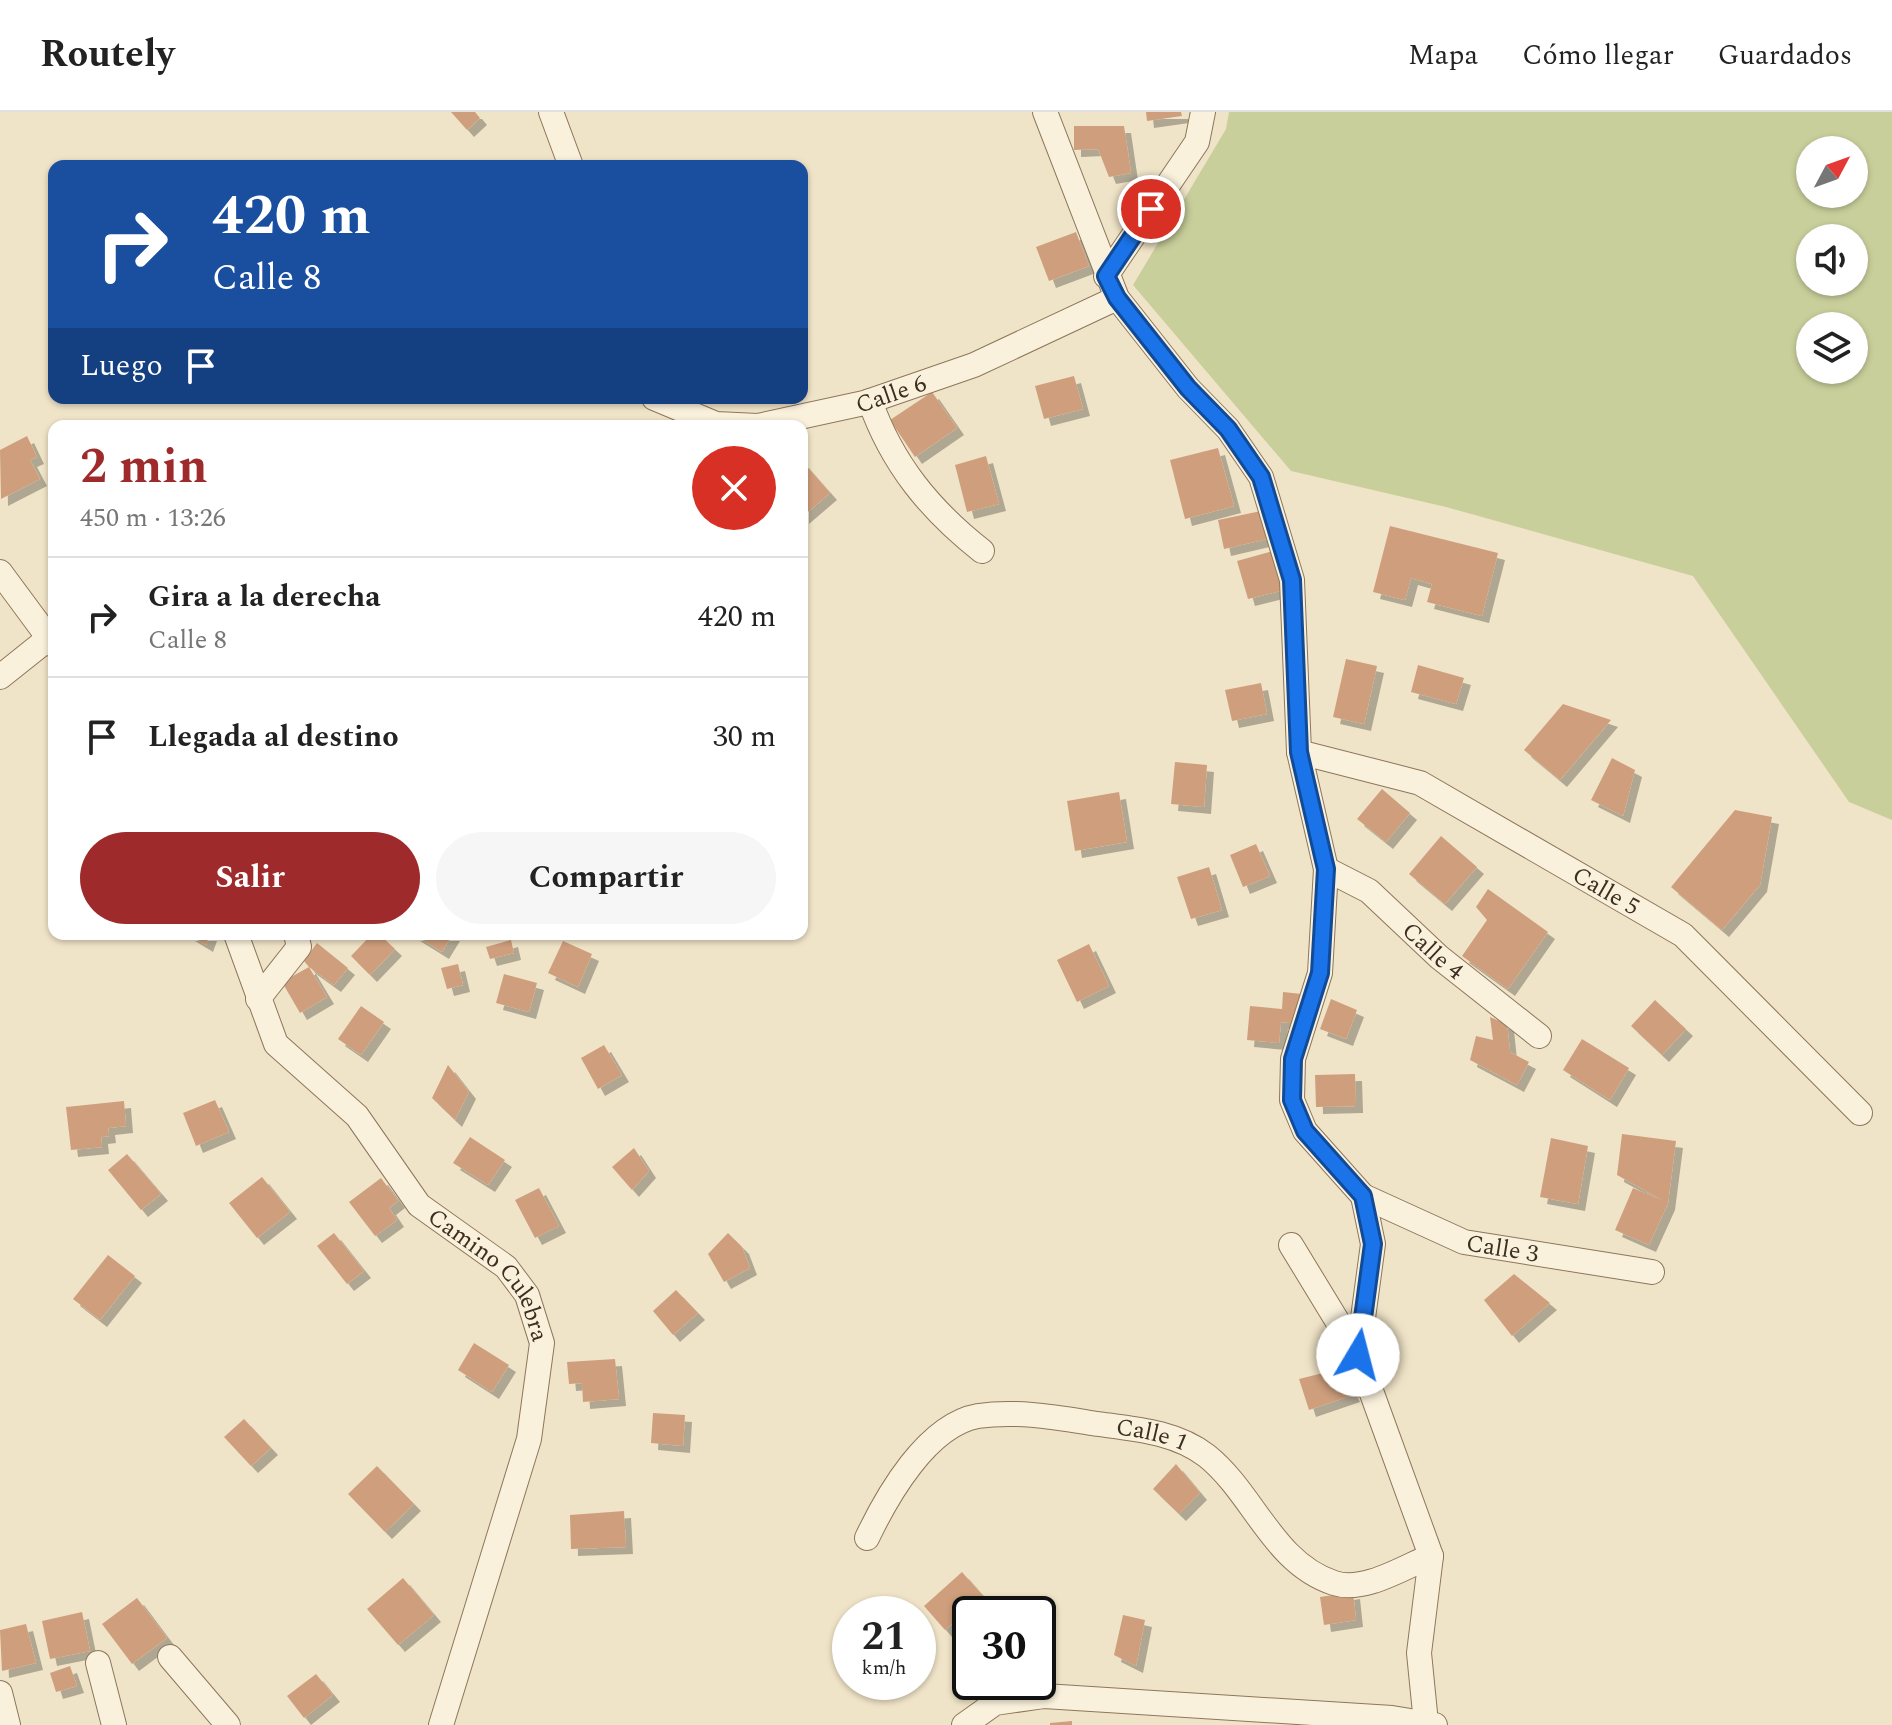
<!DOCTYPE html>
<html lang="es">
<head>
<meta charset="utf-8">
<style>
  :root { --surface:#fff; --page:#f6f6f6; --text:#222; --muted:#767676; --line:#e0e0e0; --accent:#9e2a2b }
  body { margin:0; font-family:Spectral,serif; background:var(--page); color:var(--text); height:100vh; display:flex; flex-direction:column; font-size:30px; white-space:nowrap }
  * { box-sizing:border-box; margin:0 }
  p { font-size:26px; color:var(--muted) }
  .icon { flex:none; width:44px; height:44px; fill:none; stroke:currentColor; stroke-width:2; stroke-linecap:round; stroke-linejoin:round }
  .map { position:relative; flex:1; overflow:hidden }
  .side { position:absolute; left:48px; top:308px; width:760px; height:520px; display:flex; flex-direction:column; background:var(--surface); border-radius:16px; box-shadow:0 2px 6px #0004 }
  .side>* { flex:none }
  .banner { position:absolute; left:48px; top:48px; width:760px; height:244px; border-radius:16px; box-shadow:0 2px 6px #0004; background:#1a4fa0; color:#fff; overflow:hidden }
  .needle { width:52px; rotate:49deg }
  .fabs { position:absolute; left:1796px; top:24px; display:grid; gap:16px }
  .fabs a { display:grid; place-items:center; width:72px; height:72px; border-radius:50%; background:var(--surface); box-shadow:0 2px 6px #0004; font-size:40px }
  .speed { position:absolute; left:832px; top:1484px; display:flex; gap:16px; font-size:40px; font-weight:700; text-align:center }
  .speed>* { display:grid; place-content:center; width:104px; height:104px; border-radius:50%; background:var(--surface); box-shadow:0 2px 6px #0004; line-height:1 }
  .speed small { font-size:20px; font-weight:400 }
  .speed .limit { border:4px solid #111; border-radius:12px; background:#fff; color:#111 }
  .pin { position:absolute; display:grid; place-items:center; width:68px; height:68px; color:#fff; margin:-34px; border:4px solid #fff; border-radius:50%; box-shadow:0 2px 8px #0007 }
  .me { position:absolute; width:88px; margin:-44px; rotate:8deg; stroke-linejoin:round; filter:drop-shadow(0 0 6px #0008) }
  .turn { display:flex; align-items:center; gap:28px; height:168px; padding:0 32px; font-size:36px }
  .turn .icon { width:104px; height:104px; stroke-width:2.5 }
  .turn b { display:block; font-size:56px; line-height:68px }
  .then { display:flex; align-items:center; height:76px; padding:0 32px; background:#0003; gap:16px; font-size:30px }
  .round { display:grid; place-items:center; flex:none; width:84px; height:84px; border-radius:42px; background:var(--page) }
  .summary { display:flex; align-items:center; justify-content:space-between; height:136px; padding:0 32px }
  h1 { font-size:48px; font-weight:700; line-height:60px; color:var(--accent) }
  .primary-button { display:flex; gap:16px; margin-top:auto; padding:16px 32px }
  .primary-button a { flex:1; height:92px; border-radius:48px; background:var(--accent); color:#fff; font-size:32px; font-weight:700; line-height:92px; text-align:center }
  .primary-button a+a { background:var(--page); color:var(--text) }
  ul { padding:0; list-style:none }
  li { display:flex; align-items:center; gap:24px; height:120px; padding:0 32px; border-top:2px solid var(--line) }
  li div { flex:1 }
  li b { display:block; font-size:30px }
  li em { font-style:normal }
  header { display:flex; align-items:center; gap:48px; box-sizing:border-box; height:112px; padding:0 40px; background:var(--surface); border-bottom:2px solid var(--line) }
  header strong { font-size:38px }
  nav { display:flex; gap:44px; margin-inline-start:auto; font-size:28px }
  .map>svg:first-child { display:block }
</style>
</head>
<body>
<header>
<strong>Routely</strong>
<nav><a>Mapa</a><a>Cómo llegar</a><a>Guardados</a></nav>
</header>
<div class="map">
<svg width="1892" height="1613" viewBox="0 0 1892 1613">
  <defs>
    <filter id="shadow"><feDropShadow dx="7" dy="7" stdDeviation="0" flood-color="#0004"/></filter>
  </defs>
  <rect width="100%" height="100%" fill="#f0e4c8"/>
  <path fill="#c9cf9b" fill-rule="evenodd" d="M1229,0h663v708l-43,-18 -156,-226 -247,-69 -155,-36 -158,-186 93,-156zM1810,38h44v44h-44zM1810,126h44v44h-44zM1810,214h44v44h-44z"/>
  <g fill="#cf9f7d" filter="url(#shadow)">
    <polygon points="451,0 475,0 480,6 467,18"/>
    <polygon points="1146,0 1181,0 1182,4 1147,9"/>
    <polygon points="1074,14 1124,14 1131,61 1109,65 1098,37 1074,38"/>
    <polygon points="1076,120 1089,154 1049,169 1036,135"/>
    <polygon points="1074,264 1083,297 1044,307 1035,274"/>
    <polygon points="932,280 957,316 915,345 890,308"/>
    <polygon points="27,324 37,345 30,348 40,367 1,387 0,338"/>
    <polygon points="1218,336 1234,394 1185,407 1170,348"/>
    <polygon points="986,344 999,392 967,400 955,353"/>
    <polygon points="802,349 830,381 802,405"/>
    <polygon points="1261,399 1267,427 1224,437 1218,408"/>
    <polygon points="1390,414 1498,441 1482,504 1427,490 1432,472 1411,466 1405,488 1373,480"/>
    <polygon points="1273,439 1284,478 1248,487 1237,449"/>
    <polygon points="1346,547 1377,554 1364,612 1333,605"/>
    <polygon points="1418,553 1464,566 1456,592 1411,580"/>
    <polygon points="1261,571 1267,602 1232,609 1225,578"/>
    <polygon points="1563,592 1611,608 1560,668 1524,638"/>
    <polygon points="1612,646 1635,658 1623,704 1591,688"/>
    <polygon points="1175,650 1207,653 1204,695 1171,692"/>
    <polygon points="1382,677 1410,701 1386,730 1357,707"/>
    <polygon points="1119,680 1127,730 1075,739 1067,689"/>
    <polygon points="1735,698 1772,705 1760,773 1722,818 1671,775"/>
    <polygon points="1441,724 1477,755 1445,792 1409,762"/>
    <polygon points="1256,732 1270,764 1243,775 1230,743"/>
    <polygon points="1209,755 1222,798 1191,807 1177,765"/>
    <polygon points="1488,777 1548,820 1508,877 1462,844 1487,808 1476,795"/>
    <polygon points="188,822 210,822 206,833"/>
    <polygon points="372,822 379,822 395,837 370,863 351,844"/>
    <polygon points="413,822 453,822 442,840"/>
    <polygon points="511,828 514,841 490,847 486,835"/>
    <polygon points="563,829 592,842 578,875 548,861"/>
    <polygon points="317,831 348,856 334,873 309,855 327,885 300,901 282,870 309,855 304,849"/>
    <polygon points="1089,832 1109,874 1077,890 1057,848"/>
    <polygon points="458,852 463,873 447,877 441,856"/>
    <polygon points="504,862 537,871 529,900 496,891"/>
    <polygon points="1283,880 1302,882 1300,912 1281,910 1279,931 1247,928 1250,894 1282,897"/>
    <polygon points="1331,887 1357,898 1346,927 1320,917"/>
    <polygon points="1655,888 1686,917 1662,943 1631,914"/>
    <polygon points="361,894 384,910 361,943 338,927"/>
    <polygon points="1490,905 1507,912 1510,940 1529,950 1517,973 1470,948 1476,924 1493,928"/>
    <polygon points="1582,927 1629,956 1610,988 1563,958"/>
    <polygon points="604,933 622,963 598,977 581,946"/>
    <polygon points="448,953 469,980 455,1008 432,986"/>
    <polygon points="1355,962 1356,994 1316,995 1315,963"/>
    <polygon points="215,988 229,1020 196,1034 183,1001"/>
    <polygon points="124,989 126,1014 108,1016 109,1024 101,1025 102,1035 71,1038 66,995"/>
    <polygon points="1622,1022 1676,1029 1668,1091 1649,1133 1615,1118 1633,1076 1662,1088 1617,1063"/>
    <polygon points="470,1025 505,1048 488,1073 453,1051"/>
    <polygon points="1551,1026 1588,1034 1578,1092 1540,1085"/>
    <polygon points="634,1036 649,1059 632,1078 612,1055"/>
    <polygon points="127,1042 161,1082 141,1098 108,1058"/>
    <polygon points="262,1065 290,1100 257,1126 229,1091"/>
    <polygon points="381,1066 398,1089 389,1096 397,1108 375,1124 349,1090"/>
    <polygon points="539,1076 559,1114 535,1126 515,1088"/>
    <polygon points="334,1121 364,1159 347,1172 317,1134"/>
    <polygon points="728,1121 742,1135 750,1156 724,1170 708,1142"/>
    <polygon points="108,1143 135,1164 100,1208 73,1187"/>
    <polygon points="1514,1162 1550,1191 1512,1224 1484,1188"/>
    <polygon points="676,1178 698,1201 673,1223 653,1199"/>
    <polygon points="474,1231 509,1253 492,1280 458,1258"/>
    <polygon points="615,1247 619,1287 583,1290 582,1271 569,1272 567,1250"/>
    <polygon points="1343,1256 1346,1266 1351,1264 1355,1277 1351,1279 1353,1283 1309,1298 1299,1267"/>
    <polygon points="653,1301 685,1303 683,1334 651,1331"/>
    <polygon points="244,1307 271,1336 251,1354 224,1325"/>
    <polygon points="1176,1352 1200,1381 1179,1402 1153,1377"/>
    <polygon points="377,1354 414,1392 385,1420 348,1382"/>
    <polygon points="624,1399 626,1435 571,1437 570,1403"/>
    <polygon points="962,1460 983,1484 945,1518 924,1494"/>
    <polygon points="403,1466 434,1503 398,1533 367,1497"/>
    <polygon points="1353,1480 1356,1508 1324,1513 1320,1485"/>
    <polygon points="137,1486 167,1526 132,1552 102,1512"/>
    <polygon points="82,1500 90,1539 50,1547 42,1509"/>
    <polygon points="1123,1503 1145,1508 1136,1554 1114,1543"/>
    <polygon points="26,1512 36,1551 2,1559 0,1518"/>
    <polygon points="70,1554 77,1574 56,1580 50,1561"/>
    <polygon points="316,1562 333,1583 304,1606 287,1584"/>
    <polygon points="1072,1609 1072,1613 1050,1613 1050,1611"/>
  </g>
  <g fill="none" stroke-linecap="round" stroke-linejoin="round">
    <g stroke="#8d765c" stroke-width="26">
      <g id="minor">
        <polyline points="551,0 571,54"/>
        <polyline points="1045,0 1117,186 1188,276 1228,317 1261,365 1292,468 1299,640 1326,757 1320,861 1293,947 1292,988 1305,1019 1363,1084 1373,1132 1358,1243 1431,1444 1419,1541 1426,1611"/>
        <polyline points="1106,164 1197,30 1203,0"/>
        <path id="s1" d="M654,286l62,26 42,2 106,-23 110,-38 143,-67"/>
        <path d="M870,289c22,63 60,109 112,150"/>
        <polyline points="0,460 54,533"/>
        <polyline points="0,565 49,526"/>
        <path id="s2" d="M1299,640l121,31 263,152 177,178"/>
        <path id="s3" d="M1326,757l43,22 70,66 100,79"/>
        <path id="s4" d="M236,822l40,110 81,72 62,89 87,62 21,28 15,48 -13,96 -88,286"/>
        <polyline points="258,887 299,835 296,822"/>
        <path id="s5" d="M1363,1084l101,46 188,30"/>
        <polyline points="1291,1133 1358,1243"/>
        <path id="s6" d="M867,1426c20,-42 60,-113 111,-122 40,-6 81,2 120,8 38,5 78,8 109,32 47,38 66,107 127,127 30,10 70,-16 97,-27"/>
        <polyline points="170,1545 228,1613"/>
        <polyline points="98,1551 114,1613"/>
        <polyline points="0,1581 8,1613"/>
        <polyline points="964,1613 995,1591 1044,1584 1392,1606 1435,1613"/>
      </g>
    </g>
    <use href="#minor" stroke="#faf1dc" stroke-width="24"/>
  </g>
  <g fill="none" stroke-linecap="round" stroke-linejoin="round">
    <g stroke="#114b97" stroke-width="20">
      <polyline id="route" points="1151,97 1106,164 1117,186 1188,276 1228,317 1261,365 1292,468 1299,640 1326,757 1320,861 1293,947 1292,988 1305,1019 1363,1084 1373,1132 1358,1243"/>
    </g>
    <use href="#route" stroke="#1a73e8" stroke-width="14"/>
  </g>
  <g text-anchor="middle" stroke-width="6" stroke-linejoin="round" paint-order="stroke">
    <g font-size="24" fill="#3d2e20" stroke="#f7eed8">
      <text dy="8" stroke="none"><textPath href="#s1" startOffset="246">Calle 6</textPath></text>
      <text dy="8" stroke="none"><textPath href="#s2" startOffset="340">Calle 5</textPath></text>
      <text dy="8" stroke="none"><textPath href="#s3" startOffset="136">Calle 4</textPath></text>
      <text dy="8" stroke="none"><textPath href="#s5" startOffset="150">Calle 3</textPath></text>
      <text dy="8" stroke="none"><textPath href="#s4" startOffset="436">Camino Culebra</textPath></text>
      <text dy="8" stroke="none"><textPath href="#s6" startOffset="346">Calle 1</textPath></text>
    </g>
  </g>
</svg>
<div class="fabs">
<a><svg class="needle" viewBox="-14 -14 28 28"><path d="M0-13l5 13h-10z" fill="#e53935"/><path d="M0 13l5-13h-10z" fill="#767676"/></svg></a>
<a><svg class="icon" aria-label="sound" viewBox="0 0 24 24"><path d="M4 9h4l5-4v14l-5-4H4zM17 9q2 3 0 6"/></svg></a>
<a><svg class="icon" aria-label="layers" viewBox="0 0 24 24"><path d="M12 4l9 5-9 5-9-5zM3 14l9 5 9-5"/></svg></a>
</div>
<div class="speed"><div>21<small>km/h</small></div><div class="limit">30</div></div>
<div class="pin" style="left:1151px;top:97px;background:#d93025"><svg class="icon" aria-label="arrive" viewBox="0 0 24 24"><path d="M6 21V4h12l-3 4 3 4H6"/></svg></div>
<svg class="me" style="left:1358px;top:1243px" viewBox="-20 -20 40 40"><circle r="19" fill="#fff"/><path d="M0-13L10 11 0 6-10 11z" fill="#1a73e8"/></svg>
<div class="banner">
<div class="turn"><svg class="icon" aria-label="right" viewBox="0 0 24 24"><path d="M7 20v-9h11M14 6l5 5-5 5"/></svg><div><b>420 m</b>Calle 8</div></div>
<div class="then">Luego<svg class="icon" aria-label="arrive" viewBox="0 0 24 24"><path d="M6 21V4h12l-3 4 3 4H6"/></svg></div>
</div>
<section class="side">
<div class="summary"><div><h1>2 min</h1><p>450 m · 13:26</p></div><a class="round" style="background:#d93025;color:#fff"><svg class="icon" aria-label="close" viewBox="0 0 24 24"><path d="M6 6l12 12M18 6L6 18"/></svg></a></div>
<ul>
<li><svg class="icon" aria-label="right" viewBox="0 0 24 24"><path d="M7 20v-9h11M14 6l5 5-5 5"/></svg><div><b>Gira a la derecha</b><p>Calle 8</p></div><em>420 m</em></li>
<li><svg class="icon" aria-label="arrive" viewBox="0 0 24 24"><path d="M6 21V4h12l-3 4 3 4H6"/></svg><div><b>Llegada al destino</b></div><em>30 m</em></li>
</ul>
<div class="primary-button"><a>Salir</a><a>Compartir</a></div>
</section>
</div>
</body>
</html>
